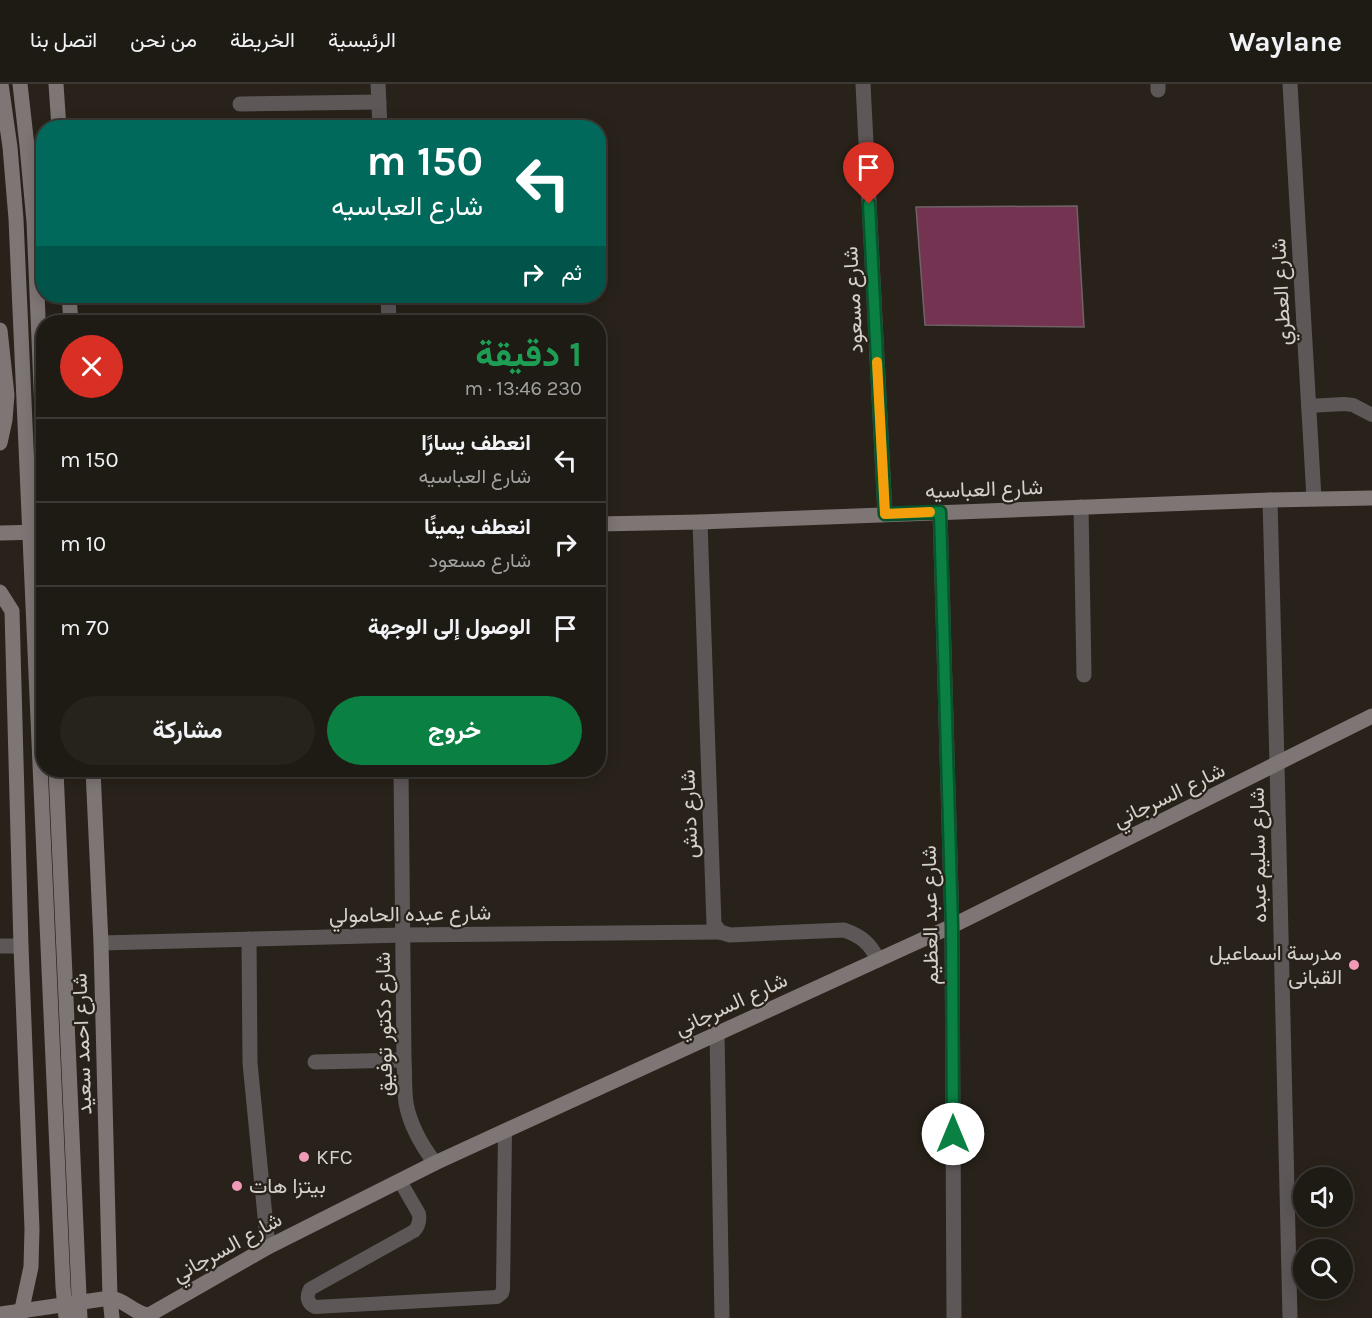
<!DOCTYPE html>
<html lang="ar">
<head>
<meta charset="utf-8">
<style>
  :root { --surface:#1e1a14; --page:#26231d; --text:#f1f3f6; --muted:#a1a1a0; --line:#3c3834; --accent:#0b8043 }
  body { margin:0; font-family:Karla,Vazirmatn,sans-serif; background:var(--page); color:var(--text); direction:rtl; height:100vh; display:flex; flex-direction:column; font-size:22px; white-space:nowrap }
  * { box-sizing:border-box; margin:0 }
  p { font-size:20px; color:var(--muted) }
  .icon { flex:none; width:33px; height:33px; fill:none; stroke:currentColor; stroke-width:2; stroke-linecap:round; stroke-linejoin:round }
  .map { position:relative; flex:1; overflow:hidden; direction:ltr }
  .sheet { position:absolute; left:36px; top:231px; width:570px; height:462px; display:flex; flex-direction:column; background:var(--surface); border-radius:24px; box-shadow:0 3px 15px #0003,0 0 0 2px var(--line); direction:rtl }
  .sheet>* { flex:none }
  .hud { position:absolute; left:36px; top:36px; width:570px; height:183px; border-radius:24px; box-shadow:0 3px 15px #0003,0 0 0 2px var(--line); direction:rtl; background:#00695c; color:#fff; overflow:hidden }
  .controls { position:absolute; left:1293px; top:1083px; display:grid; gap:12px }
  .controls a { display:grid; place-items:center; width:60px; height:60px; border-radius:50%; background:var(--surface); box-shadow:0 3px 15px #0003,0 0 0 2px var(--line); font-size:30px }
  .pin { position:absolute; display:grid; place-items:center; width:51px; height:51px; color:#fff; margin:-62px -26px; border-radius:50% 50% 50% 0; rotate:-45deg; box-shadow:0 0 6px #0007 }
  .pin .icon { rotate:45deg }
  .me { position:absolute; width:66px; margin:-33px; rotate:0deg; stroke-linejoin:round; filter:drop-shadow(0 0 4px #0008) }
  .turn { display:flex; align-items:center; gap:21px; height:126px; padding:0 24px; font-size:27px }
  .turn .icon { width:78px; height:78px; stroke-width:2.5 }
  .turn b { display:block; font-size:42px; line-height:51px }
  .then { display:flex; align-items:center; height:57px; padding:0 24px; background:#0003; gap:12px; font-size:22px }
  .round { display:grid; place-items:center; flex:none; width:63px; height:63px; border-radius:32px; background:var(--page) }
  .summary { display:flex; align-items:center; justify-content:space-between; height:102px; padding:0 24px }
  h1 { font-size:36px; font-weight:700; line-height:45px; color:#1e9e55 }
  .cta { display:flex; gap:12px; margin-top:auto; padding:12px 24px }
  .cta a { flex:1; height:69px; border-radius:36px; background:var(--accent); color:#fff; font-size:24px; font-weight:700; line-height:69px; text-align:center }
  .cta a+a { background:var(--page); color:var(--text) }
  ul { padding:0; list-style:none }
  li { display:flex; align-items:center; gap:18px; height:84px; padding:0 24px; border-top:2px solid var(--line) }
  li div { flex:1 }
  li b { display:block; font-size:22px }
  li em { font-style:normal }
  header { display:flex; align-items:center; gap:36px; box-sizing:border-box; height:84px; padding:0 30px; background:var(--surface); border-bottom:2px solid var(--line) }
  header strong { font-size:28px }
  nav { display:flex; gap:33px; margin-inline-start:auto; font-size:21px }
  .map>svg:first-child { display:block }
</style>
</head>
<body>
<header>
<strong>Waylane</strong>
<nav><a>الرئيسية</a><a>الخريطة</a><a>من نحن</a><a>اتصل بنا</a></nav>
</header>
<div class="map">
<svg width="1372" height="1234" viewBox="0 0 1372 1234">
  <rect width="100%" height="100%" fill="#28221a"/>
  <polygon fill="#733351" stroke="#6f6367" stroke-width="1.5" points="1077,122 1084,243 925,241 916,123"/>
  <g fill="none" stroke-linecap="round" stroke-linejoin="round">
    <g stroke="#5d5758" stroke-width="14">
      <polyline points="1308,322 1344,320 1353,321 1372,331"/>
      <path d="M400,1097l19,33c1,7 0,12 -5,17l-104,58c-4,8 -3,14 5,18l182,-10 5,-4 1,-4 2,-158"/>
    </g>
    <g stroke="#5d5758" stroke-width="15">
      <polyline points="378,0 380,44"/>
      <polyline points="863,0 885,430"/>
      <polyline points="1158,0 1158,6"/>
      <polyline points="1290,0 1314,414"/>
      <polyline points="240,20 379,18"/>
      <polyline points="388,212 389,238"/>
      <polyline points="1270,416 1277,680 1290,1234"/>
      <polyline points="1081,423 1084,591"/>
      <polyline points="940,428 952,842 954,1234"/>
      <path d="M700,438l14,402 6,8 10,3 114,-5c17,6 26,13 34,30"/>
      <path d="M401,686l3,290c1,14 0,29 2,43 4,22 16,43 29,60"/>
      <polyline points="249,855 250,979 268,1163"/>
      <polyline points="101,859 403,851 720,848"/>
      <polyline points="0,862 21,862"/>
      <polyline points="717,949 722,1234"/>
      <polyline points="315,978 404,976"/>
    </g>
    <g stroke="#7e7575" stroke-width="15">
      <polyline points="56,0 59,44"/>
      <polyline points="69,212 71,238"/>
      <polyline points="0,246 7,311 5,336 0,359"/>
      <polyline points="598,440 700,438 1270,416 1372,414"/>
      <polyline points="0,449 44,448"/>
      <polyline points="0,508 12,527 21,862 32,1145 31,1183 20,1234"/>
      <polyline points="93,686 101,859 110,1214 112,1234"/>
      <path d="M0,1230l110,-16c16,2 24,16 39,17l119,-68 167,-84 517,-237 420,-210"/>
    </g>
    <g stroke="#7e7575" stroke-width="15">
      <polyline points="1,0 10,63 16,135 63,1203 66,1234"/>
      <polyline points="20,0 27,62 34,138 44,374"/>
      <polyline points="56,686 80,1234"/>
    </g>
  </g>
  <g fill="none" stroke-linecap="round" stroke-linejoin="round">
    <g stroke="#07532c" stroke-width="15">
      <polyline id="route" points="869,120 885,430 940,428 952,842 953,1050"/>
    </g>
    <use href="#route" stroke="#0b8043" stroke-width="10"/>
    <polyline stroke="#f59e0b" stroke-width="10" points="877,278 885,430 930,428"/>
  </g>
  <g fill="#f09ab7" stroke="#28221a" stroke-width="2">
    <circle cx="1354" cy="881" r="6"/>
    <circle cx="304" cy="1073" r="6"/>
    <circle cx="237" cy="1102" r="6"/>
  </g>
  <g text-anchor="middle" stroke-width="4.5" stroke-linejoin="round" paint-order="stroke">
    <g font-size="21" fill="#d4d1cb" stroke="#28221a">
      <text transform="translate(1281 208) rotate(-93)" y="7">شارع العطري</text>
      <text transform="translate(853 216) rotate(-93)" y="7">شارع مسعود</text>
      <text transform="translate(984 405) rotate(-2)" y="7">شارع العباسيه</text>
      <text transform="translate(1169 711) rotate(-26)" y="7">شارع السرجاني</text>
      <text transform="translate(689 730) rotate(-92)" y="7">شارع دنش</text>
      <text transform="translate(1258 771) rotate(-91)" y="7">شارع سليم عبده</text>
      <text transform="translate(410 830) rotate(-1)" y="7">شارع عبده الحامولي</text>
      <text transform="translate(930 831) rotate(-91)" y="7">شارع عبد العظيم</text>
      <text transform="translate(731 920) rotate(-25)" y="7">شارع السرجاني</text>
      <text transform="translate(384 940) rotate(-91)" y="7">شارع دكتور توفيق</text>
      <text transform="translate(82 960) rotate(-92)" y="7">شارع احمد سعيد</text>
      <text transform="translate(227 1163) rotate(-29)" y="7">شارع السرجاني</text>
    </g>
    <g font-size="21" fill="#d4d1cb" stroke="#28221a" text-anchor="start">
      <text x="1342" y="876" text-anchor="end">مدرسة اسماعيل<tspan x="1342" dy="24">القبانى</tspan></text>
      <text x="316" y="1080">KFC</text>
      <text x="249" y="1109">بيتزا هات</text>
    </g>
  </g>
</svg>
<div class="controls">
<a><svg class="icon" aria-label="sound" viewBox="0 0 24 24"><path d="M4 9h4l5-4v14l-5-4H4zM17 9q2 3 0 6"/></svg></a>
<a><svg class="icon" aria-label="search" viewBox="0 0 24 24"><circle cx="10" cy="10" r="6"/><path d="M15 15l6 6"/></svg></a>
</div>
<div class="pin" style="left:869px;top:120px;background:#d93025"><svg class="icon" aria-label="arrive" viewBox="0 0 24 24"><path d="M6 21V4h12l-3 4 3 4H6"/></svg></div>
<svg class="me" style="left:953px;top:1050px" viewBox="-20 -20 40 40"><circle r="19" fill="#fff"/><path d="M0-13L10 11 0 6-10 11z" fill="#0b8043"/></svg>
<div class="hud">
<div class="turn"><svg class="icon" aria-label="left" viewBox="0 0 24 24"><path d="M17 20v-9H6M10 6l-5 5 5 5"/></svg><div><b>150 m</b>شارع العباسيه</div></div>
<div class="then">ثم<svg class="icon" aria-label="right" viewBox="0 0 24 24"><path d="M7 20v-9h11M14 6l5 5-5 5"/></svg></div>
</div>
<section class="sheet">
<div class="summary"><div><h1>1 دقيقة</h1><p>230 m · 13:46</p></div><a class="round" style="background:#d93025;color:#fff"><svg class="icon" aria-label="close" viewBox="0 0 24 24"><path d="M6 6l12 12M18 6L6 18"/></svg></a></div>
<ul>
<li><svg class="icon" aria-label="left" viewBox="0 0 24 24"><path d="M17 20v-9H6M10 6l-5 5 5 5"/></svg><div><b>انعطف يسارًا</b><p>شارع العباسيه</p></div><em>150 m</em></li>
<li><svg class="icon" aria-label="right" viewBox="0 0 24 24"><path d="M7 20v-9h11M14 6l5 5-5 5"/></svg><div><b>انعطف يمينًا</b><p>شارع مسعود</p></div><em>10 m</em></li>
<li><svg class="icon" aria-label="arrive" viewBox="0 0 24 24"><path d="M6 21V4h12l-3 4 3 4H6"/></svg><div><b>الوصول إلى الوجهة</b></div><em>70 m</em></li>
</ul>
<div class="cta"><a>خروج</a><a>مشاركة</a></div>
</section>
</div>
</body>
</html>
